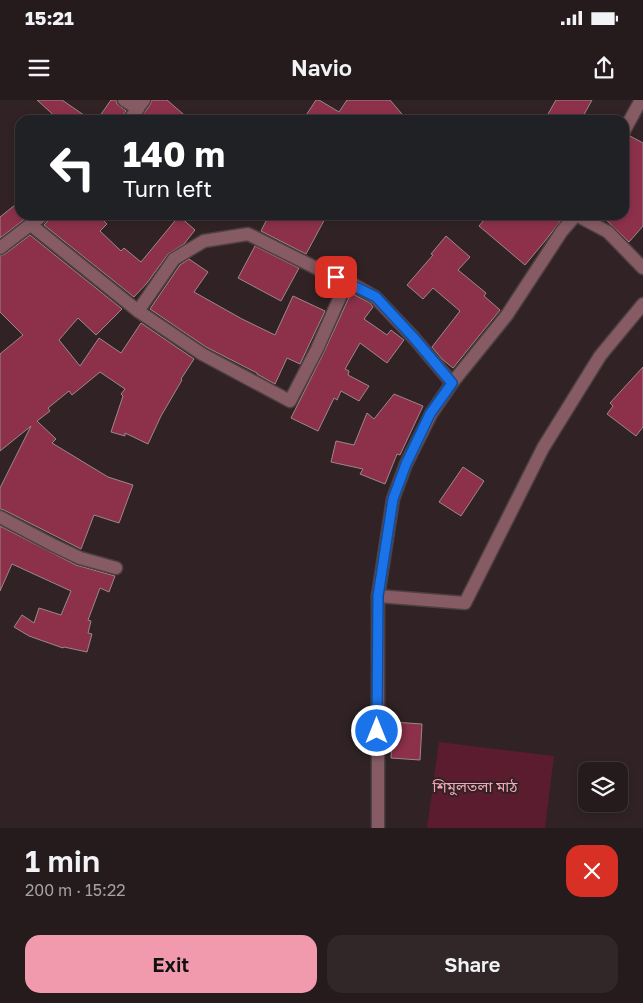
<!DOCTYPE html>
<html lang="en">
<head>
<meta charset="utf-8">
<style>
  :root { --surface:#251a1c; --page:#312729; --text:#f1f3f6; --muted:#a3a1a3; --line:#42383b; --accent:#f29aad }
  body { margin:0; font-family:"Golos Text","Noto Sans Bengali",sans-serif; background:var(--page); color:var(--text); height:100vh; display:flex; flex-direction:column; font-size:19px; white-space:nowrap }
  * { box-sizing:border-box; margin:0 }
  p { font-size:16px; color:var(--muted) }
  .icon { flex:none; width:28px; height:28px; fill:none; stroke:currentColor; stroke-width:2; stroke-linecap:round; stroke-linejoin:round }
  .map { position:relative; height:728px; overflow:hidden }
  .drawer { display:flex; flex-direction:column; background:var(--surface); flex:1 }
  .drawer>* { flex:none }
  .top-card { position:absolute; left:15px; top:15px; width:614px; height:105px; border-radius:15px; box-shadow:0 2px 8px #0003,0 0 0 1px var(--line); background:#202124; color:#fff; overflow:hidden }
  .controls { position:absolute; left:578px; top:662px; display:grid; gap:10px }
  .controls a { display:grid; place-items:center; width:50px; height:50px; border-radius:10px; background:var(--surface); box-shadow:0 2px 8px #0003,0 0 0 1px var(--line); font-size:25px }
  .pin { position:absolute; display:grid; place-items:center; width:42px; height:42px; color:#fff; margin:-21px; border-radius:10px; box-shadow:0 2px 8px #0006 }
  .me { position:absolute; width:55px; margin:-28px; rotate:0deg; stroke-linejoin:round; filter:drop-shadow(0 0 4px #0008) }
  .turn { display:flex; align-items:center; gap:18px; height:105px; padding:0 25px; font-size:22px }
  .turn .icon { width:65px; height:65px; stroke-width:2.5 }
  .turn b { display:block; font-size:35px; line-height:42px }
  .round { display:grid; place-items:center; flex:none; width:52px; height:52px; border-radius:15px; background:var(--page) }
  .headline { display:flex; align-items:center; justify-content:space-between; height:85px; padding:0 25px }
  h1 { font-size:30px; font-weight:600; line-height:38px }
  .button { display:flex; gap:10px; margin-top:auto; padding:10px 25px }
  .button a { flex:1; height:58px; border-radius:15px; background:var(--accent); color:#111; font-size:20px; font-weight:600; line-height:58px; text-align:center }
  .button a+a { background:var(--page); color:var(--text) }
  .status { display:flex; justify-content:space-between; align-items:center; height:35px; padding:0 25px; background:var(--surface); direction:ltr }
  .status svg { height:14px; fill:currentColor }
  header { display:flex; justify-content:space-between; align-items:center; height:65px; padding:0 25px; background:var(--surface); font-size:22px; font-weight:600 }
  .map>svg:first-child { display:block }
</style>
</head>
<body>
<div class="status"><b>15:21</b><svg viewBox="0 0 49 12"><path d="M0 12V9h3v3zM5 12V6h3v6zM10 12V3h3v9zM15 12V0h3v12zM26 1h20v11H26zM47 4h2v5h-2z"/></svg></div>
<header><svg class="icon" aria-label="menu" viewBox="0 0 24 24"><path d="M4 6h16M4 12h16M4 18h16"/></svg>Navio<svg class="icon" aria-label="share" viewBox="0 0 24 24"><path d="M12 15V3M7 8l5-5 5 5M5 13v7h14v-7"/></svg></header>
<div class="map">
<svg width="643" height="728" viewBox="0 0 643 728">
  <rect width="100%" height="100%" fill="#312325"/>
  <polygon fill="#5a1c2e" points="439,642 554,656 545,728 427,728"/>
  <g fill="#8d314b" stroke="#9a888b">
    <polygon points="37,0 62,0 91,20 59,20"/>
    <polygon points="111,0 116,0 117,4 126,11 122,16 121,20 97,20"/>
    <polygon points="152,0 167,0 190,20 139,20 150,5"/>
    <polygon points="316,0 319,0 339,12 347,0 390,0 407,20 303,20"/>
    <polygon points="556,0 592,0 581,20 558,20 548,14"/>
    <polygon points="630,36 643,43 643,126 629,142 601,115 624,115 624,44 627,38"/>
    <polygon points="20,101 20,115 30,115 0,138 0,117"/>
    <polygon points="51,115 98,115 107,124 100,131 121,151 124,148 141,162 179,116 195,130 184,144 168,154 147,183 134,197 44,125 50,119"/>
    <polygon points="269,115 327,115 306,154 261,131"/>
    <polygon points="488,115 557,115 562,119 545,141 525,165 479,126"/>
    <polygon points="30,135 122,209 96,235 78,218 59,240 80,266 99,238 121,253 141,223 194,259 181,279 182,280 161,316 148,344 125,333 125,336 111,332 123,296 121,294 125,289 100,272 72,295 69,291 48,308 50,311 37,321 56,339 52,343 108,377 133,385 119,423 94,415 81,449 4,410 0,409 0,388 31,326 0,351 0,254 23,235 0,212 0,156 5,154"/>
    <polygon points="446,136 470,157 458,170 486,193 484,196 500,210 453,268 442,259 432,247 460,211 433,188 423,199 407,185 433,155 431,154"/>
    <polygon points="255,146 299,168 281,201 238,178"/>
    <polygon points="189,159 208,172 194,192 242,219 275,235 293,196 325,211 300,264 287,258 275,284 257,274 257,273 206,247 150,209 180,165"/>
    <polygon points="351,193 370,203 373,207 364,219 387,235 391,230 404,240 387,263 360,243 345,269 349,271 348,275 369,286 359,301 341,291 337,300 334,298 318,331 291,318 324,252"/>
    <polygon points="643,267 643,327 636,336 607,314 613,306 610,303"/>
    <polygon points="394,294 423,306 400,355 397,354 385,384 360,374 363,369 331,362 336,341 354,345 367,313 374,319"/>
    <polygon points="463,367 484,381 461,416 439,402"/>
    <polygon points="0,426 76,465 115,476 109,492 100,488 88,520 91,521 88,533 92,534 87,552 64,547 63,548 29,536 14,527 22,515 34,523 39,508 61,515 71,491 12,464 0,491"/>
    <polygon points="393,622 422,624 420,660 391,658"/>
  </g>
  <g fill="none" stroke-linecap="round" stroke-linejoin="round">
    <g stroke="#4e4042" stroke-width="15">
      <g id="minor">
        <polyline points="124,0 138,9"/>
        <polyline points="129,20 144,0"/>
        <polyline points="624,31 641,0"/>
        <polyline points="576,115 608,132 643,168"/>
        <polyline points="31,125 138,211 174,159 204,141 248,134 326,173 347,181 375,197 414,238 452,283"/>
        <polyline points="0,148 43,115"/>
        <polyline points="138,211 202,254 290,301 317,249 347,181"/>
        <polyline points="0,417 53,445 80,458 116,468"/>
        <polyline points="378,496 465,503 543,348 600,256 643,204"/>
        <polyline points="378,728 378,496 393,399 406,364 431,314 452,283 507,215 562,131 576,115"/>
      </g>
    </g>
    <use href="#minor" stroke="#865b64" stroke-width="12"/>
  </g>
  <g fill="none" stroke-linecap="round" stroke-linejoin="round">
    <g stroke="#114b97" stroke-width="12">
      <polyline id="route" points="336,177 376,197 414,238 452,283 430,314 406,364 393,399 378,496 377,631"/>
    </g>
    <use href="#route" stroke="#1a73e8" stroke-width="9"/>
  </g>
  <g text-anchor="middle" stroke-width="4" stroke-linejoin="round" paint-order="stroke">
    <g font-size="15" fill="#f3a5b5" stroke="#312325">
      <text x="475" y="692">শিমুলতলা মাঠ</text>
    </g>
  </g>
</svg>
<div class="controls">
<a><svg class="icon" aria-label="layers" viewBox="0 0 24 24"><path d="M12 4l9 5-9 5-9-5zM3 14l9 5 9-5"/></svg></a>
</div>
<div class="pin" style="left:336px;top:177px;background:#d93025"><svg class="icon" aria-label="arrive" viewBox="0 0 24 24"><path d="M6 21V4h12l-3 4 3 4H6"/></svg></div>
<svg class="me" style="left:377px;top:631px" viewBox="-20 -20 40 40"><circle r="17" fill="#1a73e8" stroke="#fff" stroke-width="3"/><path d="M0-11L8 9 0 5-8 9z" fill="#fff"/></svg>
<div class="top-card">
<div class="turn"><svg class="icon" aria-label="left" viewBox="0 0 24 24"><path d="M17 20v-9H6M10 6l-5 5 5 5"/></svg><div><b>140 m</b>Turn left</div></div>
</div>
</div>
<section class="drawer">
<div class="headline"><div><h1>1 min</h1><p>200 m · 15:22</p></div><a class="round" style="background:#d93025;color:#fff"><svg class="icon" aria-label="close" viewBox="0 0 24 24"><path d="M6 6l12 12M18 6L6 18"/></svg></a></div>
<div class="button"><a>Exit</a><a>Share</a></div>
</section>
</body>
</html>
